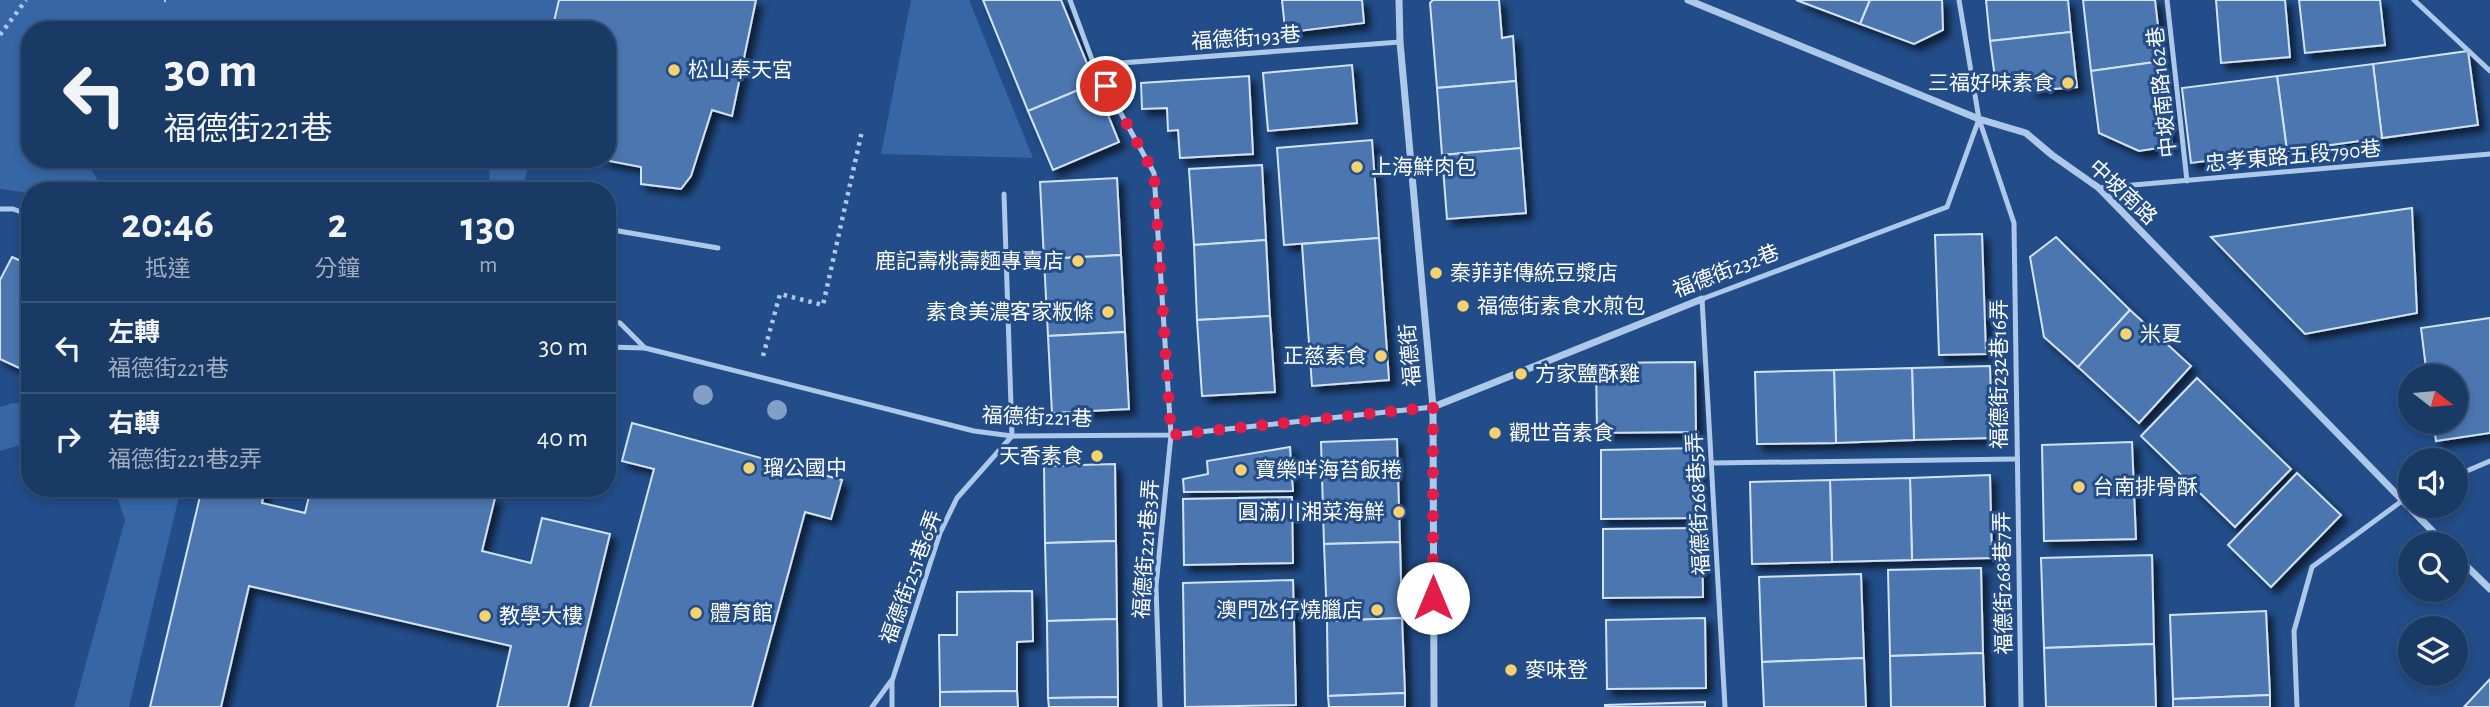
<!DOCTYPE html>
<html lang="zh-TW">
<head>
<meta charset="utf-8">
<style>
  :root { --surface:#1a3a66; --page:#27456f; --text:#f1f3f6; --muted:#9fadbf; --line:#38547a }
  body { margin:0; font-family:"Alegreya Sans","Noto Sans TC",sans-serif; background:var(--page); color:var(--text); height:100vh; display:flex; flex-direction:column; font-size:26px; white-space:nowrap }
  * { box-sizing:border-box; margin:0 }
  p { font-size:23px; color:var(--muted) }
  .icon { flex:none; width:38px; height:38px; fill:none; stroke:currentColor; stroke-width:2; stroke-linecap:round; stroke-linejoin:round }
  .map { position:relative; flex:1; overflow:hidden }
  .drawer { position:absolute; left:21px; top:182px; width:595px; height:315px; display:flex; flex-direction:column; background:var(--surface); border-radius:28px; box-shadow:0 4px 10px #0003,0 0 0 2px var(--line) }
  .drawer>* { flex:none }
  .top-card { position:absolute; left:21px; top:21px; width:595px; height:147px; border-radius:28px; box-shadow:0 4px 10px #0003,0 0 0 2px var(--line); background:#1a3a66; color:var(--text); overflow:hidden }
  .needle { width:46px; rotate:106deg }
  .tools { position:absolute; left:2398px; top:364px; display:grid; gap:14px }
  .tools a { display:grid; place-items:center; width:70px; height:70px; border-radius:50%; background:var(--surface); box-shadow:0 4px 10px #0003,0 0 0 2px var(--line); font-size:35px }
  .pin { position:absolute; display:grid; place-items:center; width:60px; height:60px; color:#fff; margin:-30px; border:4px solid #fff; border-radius:50%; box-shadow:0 2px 7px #0007 }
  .me { position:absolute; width:77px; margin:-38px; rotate:0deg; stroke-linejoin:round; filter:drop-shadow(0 0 5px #0008) }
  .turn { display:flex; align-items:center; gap:24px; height:147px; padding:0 28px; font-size:32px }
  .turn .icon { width:91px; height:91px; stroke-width:2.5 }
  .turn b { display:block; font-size:49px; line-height:60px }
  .eta { display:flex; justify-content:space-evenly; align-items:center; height:119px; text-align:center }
  .eta b { font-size:42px; font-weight:600; line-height:49px }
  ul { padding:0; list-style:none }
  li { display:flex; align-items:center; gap:21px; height:91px; padding:0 28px; border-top:2px solid var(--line) }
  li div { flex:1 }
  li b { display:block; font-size:26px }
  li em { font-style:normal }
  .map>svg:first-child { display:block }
</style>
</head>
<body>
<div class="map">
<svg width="2490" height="707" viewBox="0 0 2490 707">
  <defs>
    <filter id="shadow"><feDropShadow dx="6" dy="6" stdDeviation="3.5" flood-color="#0009"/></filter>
  </defs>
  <rect width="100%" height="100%" fill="#224d88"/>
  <g fill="#3666a5">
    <polygon points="0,0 566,0 559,30 30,30 30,159 85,159 101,186 78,191 30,191 30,193 0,189"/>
    <polygon points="911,0 969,0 1033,158 881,154"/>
    <polygon points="489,159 530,159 522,191 490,191"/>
    <polygon points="13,403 30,404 30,442 0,451 0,407"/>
    <polygon points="114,488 181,488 129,707 74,707 125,520"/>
  </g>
  <g fill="#4b76b0" stroke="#d2e2f7" stroke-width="2" filter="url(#shadow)">
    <polygon points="559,0 756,0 732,116 712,110 691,176 681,189 641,184 641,167 599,159 607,159 607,30 552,30"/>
    <polygon points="983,0 1061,0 1095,83 1028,111"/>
    <polygon points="1282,0 1362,0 1364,23 1291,32 1290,28 1285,29"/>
    <polygon points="1433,0 1499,0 1502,38 1513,36 1516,81 1437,88 1430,3"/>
    <polygon points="1796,0 1870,0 1860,24"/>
    <polygon points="1870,0 1942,0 1943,30 1914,44 1860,24"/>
    <polygon points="1986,0 2068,0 2071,32 1990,41"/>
    <polygon points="2083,0 2155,0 2162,61 2091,71"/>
    <polygon points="2216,0 2285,0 2290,57 2221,63"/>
    <polygon points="2299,0 2380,0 2385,45 2305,53"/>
    <polygon points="2071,32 2077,87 2032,91 2030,74 1995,78 1990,41"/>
    <polygon points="2468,51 2478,125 2382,138 2373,64"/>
    <polygon points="2162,61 2172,146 2139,151 2099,133 2091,71"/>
    <polygon points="2373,64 2382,138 2287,151 2277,76"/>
    <polygon points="1352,65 1357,123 1268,131 1263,73"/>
    <polygon points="1249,76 1253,154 1180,158 1178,130 1168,131 1167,108 1142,109 1141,83"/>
    <polygon points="2277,76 2287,151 2191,163 2182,88"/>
    <polygon points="1516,81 1521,148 1442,155 1437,88"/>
    <polygon points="1095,83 1119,142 1053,170 1028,111"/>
    <polygon points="1372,140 1379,238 1284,245 1277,148"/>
    <polygon points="1521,148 1526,213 1447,219 1442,155"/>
    <polygon points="1262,165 1266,240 1194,245 1189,169"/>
    <polygon points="1117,178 1121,255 1044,259 1040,182"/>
    <polygon points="2412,208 2417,313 2305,334 2211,237"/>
    <polygon points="1982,234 1986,354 1939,355 1935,235"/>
    <polygon points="2056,237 2130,310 2078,367 2044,337 2030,257"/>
    <polygon points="1379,238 1389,380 1312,386 1302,244"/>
    <polygon points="1266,240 1270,316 1197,320 1194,245"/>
    <polygon points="1121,255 1125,332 1048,336 1044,259"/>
    <polygon points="12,257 30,265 30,373 0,359 0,280"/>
    <polygon points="2130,310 2191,366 2139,423 2078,367"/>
    <polygon points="1270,316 1275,392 1202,396 1197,320"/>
    <polygon points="2490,318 2490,433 2436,441 2433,422 2455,422 2455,376 2427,376 2421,328"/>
    <polygon points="1125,332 1129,409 1052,413 1048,336"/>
    <polygon points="1695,362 1696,432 1597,433 1596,363"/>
    <polygon points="1990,366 1992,438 1914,440 1912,368"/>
    <polygon points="1912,368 1914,440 1836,443 1834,370"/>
    <polygon points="1834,370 1836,443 1757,444 1755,372"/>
    <polygon points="2197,378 2291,469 2235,527 2141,436"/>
    <polygon points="632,423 842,480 831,519 805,512 752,707 590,707 654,469 622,461"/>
    <polygon points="1397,439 1400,542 1324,544 1321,442"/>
    <polygon points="2132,442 2136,539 2044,541 2042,445"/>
    <polygon points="1290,447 1293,491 1184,492 1183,479 1208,474 1207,461"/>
    <polygon points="1699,448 1700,518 1601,519 1601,450"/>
    <polygon points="1115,464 1116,541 1045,543 1044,466"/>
    <polygon points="2297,473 2341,515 2271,587 2228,545"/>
    <polygon points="1990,475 1992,558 1912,560 1910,478"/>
    <polygon points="1910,478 1912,560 1832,562 1830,480"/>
    <polygon points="1830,480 1832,562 1752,564 1750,482"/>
    <polygon points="202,488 265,488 262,503 305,513 311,488 454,488 495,498 482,551 531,563 542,518 610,534 568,707 497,707 511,646 249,586 221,707 150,707"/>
    <polygon points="1292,497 1293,563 1184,565 1183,499"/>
    <polygon points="1702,528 1703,597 1603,598 1603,529"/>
    <polygon points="1116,541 1117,619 1047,621 1045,543"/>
    <polygon points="1400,542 1402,618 1327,621 1324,544"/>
    <polygon points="2152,555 2154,644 2044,648 2041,558"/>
    <polygon points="1981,568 1983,653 1890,656 1888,570"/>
    <polygon points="1861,574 1864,658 1762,662 1759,577"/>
    <polygon points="1293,580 1296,705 1185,707 1183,583"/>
    <polygon points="1032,591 1033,641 1017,642 1017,691 940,692 939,635 957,635 957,592"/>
    <polygon points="2266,611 2270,695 2173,699 2170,615"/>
    <polygon points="1402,618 1405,693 1328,696 1327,621"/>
    <polygon points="1705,618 1706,688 1607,689 1606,620"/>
    <polygon points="1117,619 1118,697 1048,698 1047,621"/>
    <polygon points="2154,644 2156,707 2046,707 2044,648"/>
    <polygon points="1983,653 1985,707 1891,707 1890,656"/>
    <polygon points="1864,658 1866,707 1764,707 1762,662"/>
    <polygon points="2490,679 2490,707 2464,707"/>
    <polygon points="1017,691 1018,707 940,707 940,692"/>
    <polygon points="1405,693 1405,707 1329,707 1328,696"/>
    <polygon points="2270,695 2270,707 2173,707 2173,699"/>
    <polygon points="1118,697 1118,707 1049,707 1048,698"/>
    <polygon points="1705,702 1705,707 1605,707 1605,705"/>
  </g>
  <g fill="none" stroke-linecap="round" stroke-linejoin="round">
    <g stroke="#aec8ea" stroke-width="4.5" stroke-dasharray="3.5 5" stroke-linecap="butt">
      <polyline points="164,0 166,0"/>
      <polyline points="0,35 26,0"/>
      <polyline points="763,356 780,294 823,305 862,131"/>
    </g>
    <g stroke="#aec8ea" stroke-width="5">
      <polyline points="1070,0 1094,65 1154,173 1171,435 1156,586 1160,707"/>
      <polyline points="1959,0 1979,119 2014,223 2021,707"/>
      <polyline points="2167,0 2187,181"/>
      <polyline points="2414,0 2490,71"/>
      <polyline points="1094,65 1400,42"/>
      <polyline points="2099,188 2490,154"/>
      <polyline points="0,209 13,209 30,215"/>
      <polyline points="607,229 718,248"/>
      <polyline points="607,321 620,323 645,348"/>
      <polyline points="607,347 645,348 974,431 1012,436 1171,435 1433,407"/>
      <polyline points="1712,463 2016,459"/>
      <polyline points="2455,476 2490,461"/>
      <polyline points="872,707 891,681"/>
      <polyline points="892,707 892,681 940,533 957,498 1012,436 1004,194"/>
      <polyline points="1725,707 1702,299 1947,207 1979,119"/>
      <polyline points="2297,707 2294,631 2312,567 2410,495"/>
    </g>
    <g stroke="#aec8ea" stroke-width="7">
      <polyline points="1399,0 1400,42 1433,407 1434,707"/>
      <polyline points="1688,0 1979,119 2026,133 2052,155 2099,188 2445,544"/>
      <polyline points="1433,407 1702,299"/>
      <polyline points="2455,555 2490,589"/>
    </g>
  </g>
  <g fill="#839fc5">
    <circle cx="703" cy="395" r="10"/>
    <circle cx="777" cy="410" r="10"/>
  </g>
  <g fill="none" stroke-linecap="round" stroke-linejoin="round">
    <polyline stroke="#e11d48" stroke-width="12" stroke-dasharray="0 21.6" points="1106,86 1154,173 1171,435 1433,407 1433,598"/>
  </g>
  <g fill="#f6d170" stroke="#224d88" stroke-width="2.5">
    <circle cx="674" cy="70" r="7"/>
    <circle cx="2068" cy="83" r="7"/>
    <circle cx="1357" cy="167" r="7"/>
    <circle cx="1078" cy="261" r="7"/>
    <circle cx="1436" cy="273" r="7"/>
    <circle cx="1463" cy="306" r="7"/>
    <circle cx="1108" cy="312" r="7"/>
    <circle cx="2126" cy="334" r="7"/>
    <circle cx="1381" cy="356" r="7"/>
    <circle cx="1521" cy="374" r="7"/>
    <circle cx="1495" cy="433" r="7"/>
    <circle cx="1097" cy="456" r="7"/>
    <circle cx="749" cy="468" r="7"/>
    <circle cx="1241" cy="470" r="7"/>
    <circle cx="2079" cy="487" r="7"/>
    <circle cx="1399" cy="512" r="7"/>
    <circle cx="1377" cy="610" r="7"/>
    <circle cx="696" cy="613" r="7"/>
    <circle cx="485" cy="616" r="7"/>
    <circle cx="1511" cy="670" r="7"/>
  </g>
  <g text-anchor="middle" stroke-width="6" stroke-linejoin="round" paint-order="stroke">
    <g font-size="21" fill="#fff" stroke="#224d88">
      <text transform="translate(1246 38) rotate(-4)" y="7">福德街193巷</text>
      <text transform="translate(2162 92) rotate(-96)" y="7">中坡南路162巷</text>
      <text transform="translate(2293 156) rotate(-5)" y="7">忠孝東路五段790巷</text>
      <text transform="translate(2123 192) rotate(43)" y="7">中坡南路</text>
      <text transform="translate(1726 271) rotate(-21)" y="7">福德街232巷</text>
      <text transform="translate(1410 355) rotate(-95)" y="7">福德街</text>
      <text transform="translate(1999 374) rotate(-90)" y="7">福德街232巷16弄</text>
      <text transform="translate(1037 417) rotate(2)" y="7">福德街221巷</text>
      <text transform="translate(1698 504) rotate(-93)" y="7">福德街268巷5弄</text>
      <text transform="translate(1146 549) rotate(-86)" y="7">福德街221巷3弄</text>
      <text transform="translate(911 577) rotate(-70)" y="7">福德街251巷6弄</text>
      <text transform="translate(2003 583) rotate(-91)" y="7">福德街268巷7弄</text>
    </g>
    <g font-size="21" fill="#fff" stroke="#224d88" text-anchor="start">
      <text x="688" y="77">松山奉天宮</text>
      <text x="2054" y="90" text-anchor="end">三福好味素食</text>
      <text x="1371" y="174">上海鮮肉包</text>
      <text x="1064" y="268" text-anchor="end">鹿記壽桃壽麵專賣店</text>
      <text x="1450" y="280">秦菲菲傳統豆漿店</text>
      <text x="1477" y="313">福德街素食水煎包</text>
      <text x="1094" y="319" text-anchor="end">素食美濃客家粄條</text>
      <text x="2140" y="341">米夏</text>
      <text x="1367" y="363" text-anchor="end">正慈素食</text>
      <text x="1535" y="381">方家鹽酥雞</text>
      <text x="1509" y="440">觀世音素食</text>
      <text x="1083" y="463" text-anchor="end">天香素食</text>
      <text x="763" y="475">瑠公國中</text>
      <text x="1255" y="477">寶樂咩海苔飯捲</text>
      <text x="2093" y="494">台南排骨酥</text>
      <text x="1385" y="519" text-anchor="end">圓滿川湘菜海鮮</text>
      <text x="1363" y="617" text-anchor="end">澳門氹仔燒臘店</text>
      <text x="710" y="620">體育館</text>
      <text x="499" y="623">教學大樓</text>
      <text x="1525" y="677">麥味登</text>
    </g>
  </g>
</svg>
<div class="tools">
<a><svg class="needle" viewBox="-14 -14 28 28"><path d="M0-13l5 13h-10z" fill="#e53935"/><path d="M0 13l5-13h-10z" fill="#9fadbf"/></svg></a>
<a><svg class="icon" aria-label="sound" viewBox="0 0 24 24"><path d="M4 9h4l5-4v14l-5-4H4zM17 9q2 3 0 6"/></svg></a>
<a><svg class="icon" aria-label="search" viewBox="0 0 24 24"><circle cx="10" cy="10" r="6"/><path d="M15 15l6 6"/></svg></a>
<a><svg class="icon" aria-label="layers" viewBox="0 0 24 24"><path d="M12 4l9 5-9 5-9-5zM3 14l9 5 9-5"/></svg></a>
</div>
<div class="pin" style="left:1106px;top:86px;background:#d93025"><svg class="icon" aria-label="arrive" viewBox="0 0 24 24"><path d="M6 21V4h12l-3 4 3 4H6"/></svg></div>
<svg class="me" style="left:1433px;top:598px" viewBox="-20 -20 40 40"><circle r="19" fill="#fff"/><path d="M0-13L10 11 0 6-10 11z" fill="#e11d48"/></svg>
<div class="top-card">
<div class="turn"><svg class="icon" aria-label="left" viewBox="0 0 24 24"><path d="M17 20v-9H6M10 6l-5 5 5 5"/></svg><div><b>30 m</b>福德街221巷</div></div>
</div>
<section class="drawer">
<div class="eta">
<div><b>20:46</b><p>抵達</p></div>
<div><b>2</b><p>分鐘</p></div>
<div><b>130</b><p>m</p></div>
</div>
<ul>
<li><svg class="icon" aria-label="left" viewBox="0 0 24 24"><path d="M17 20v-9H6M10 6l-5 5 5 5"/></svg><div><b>左轉</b><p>福德街221巷</p></div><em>30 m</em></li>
<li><svg class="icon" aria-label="right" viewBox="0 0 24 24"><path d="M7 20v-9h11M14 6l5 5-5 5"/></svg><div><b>右轉</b><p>福德街221巷2弄</p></div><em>40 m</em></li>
</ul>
</section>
</div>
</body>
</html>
